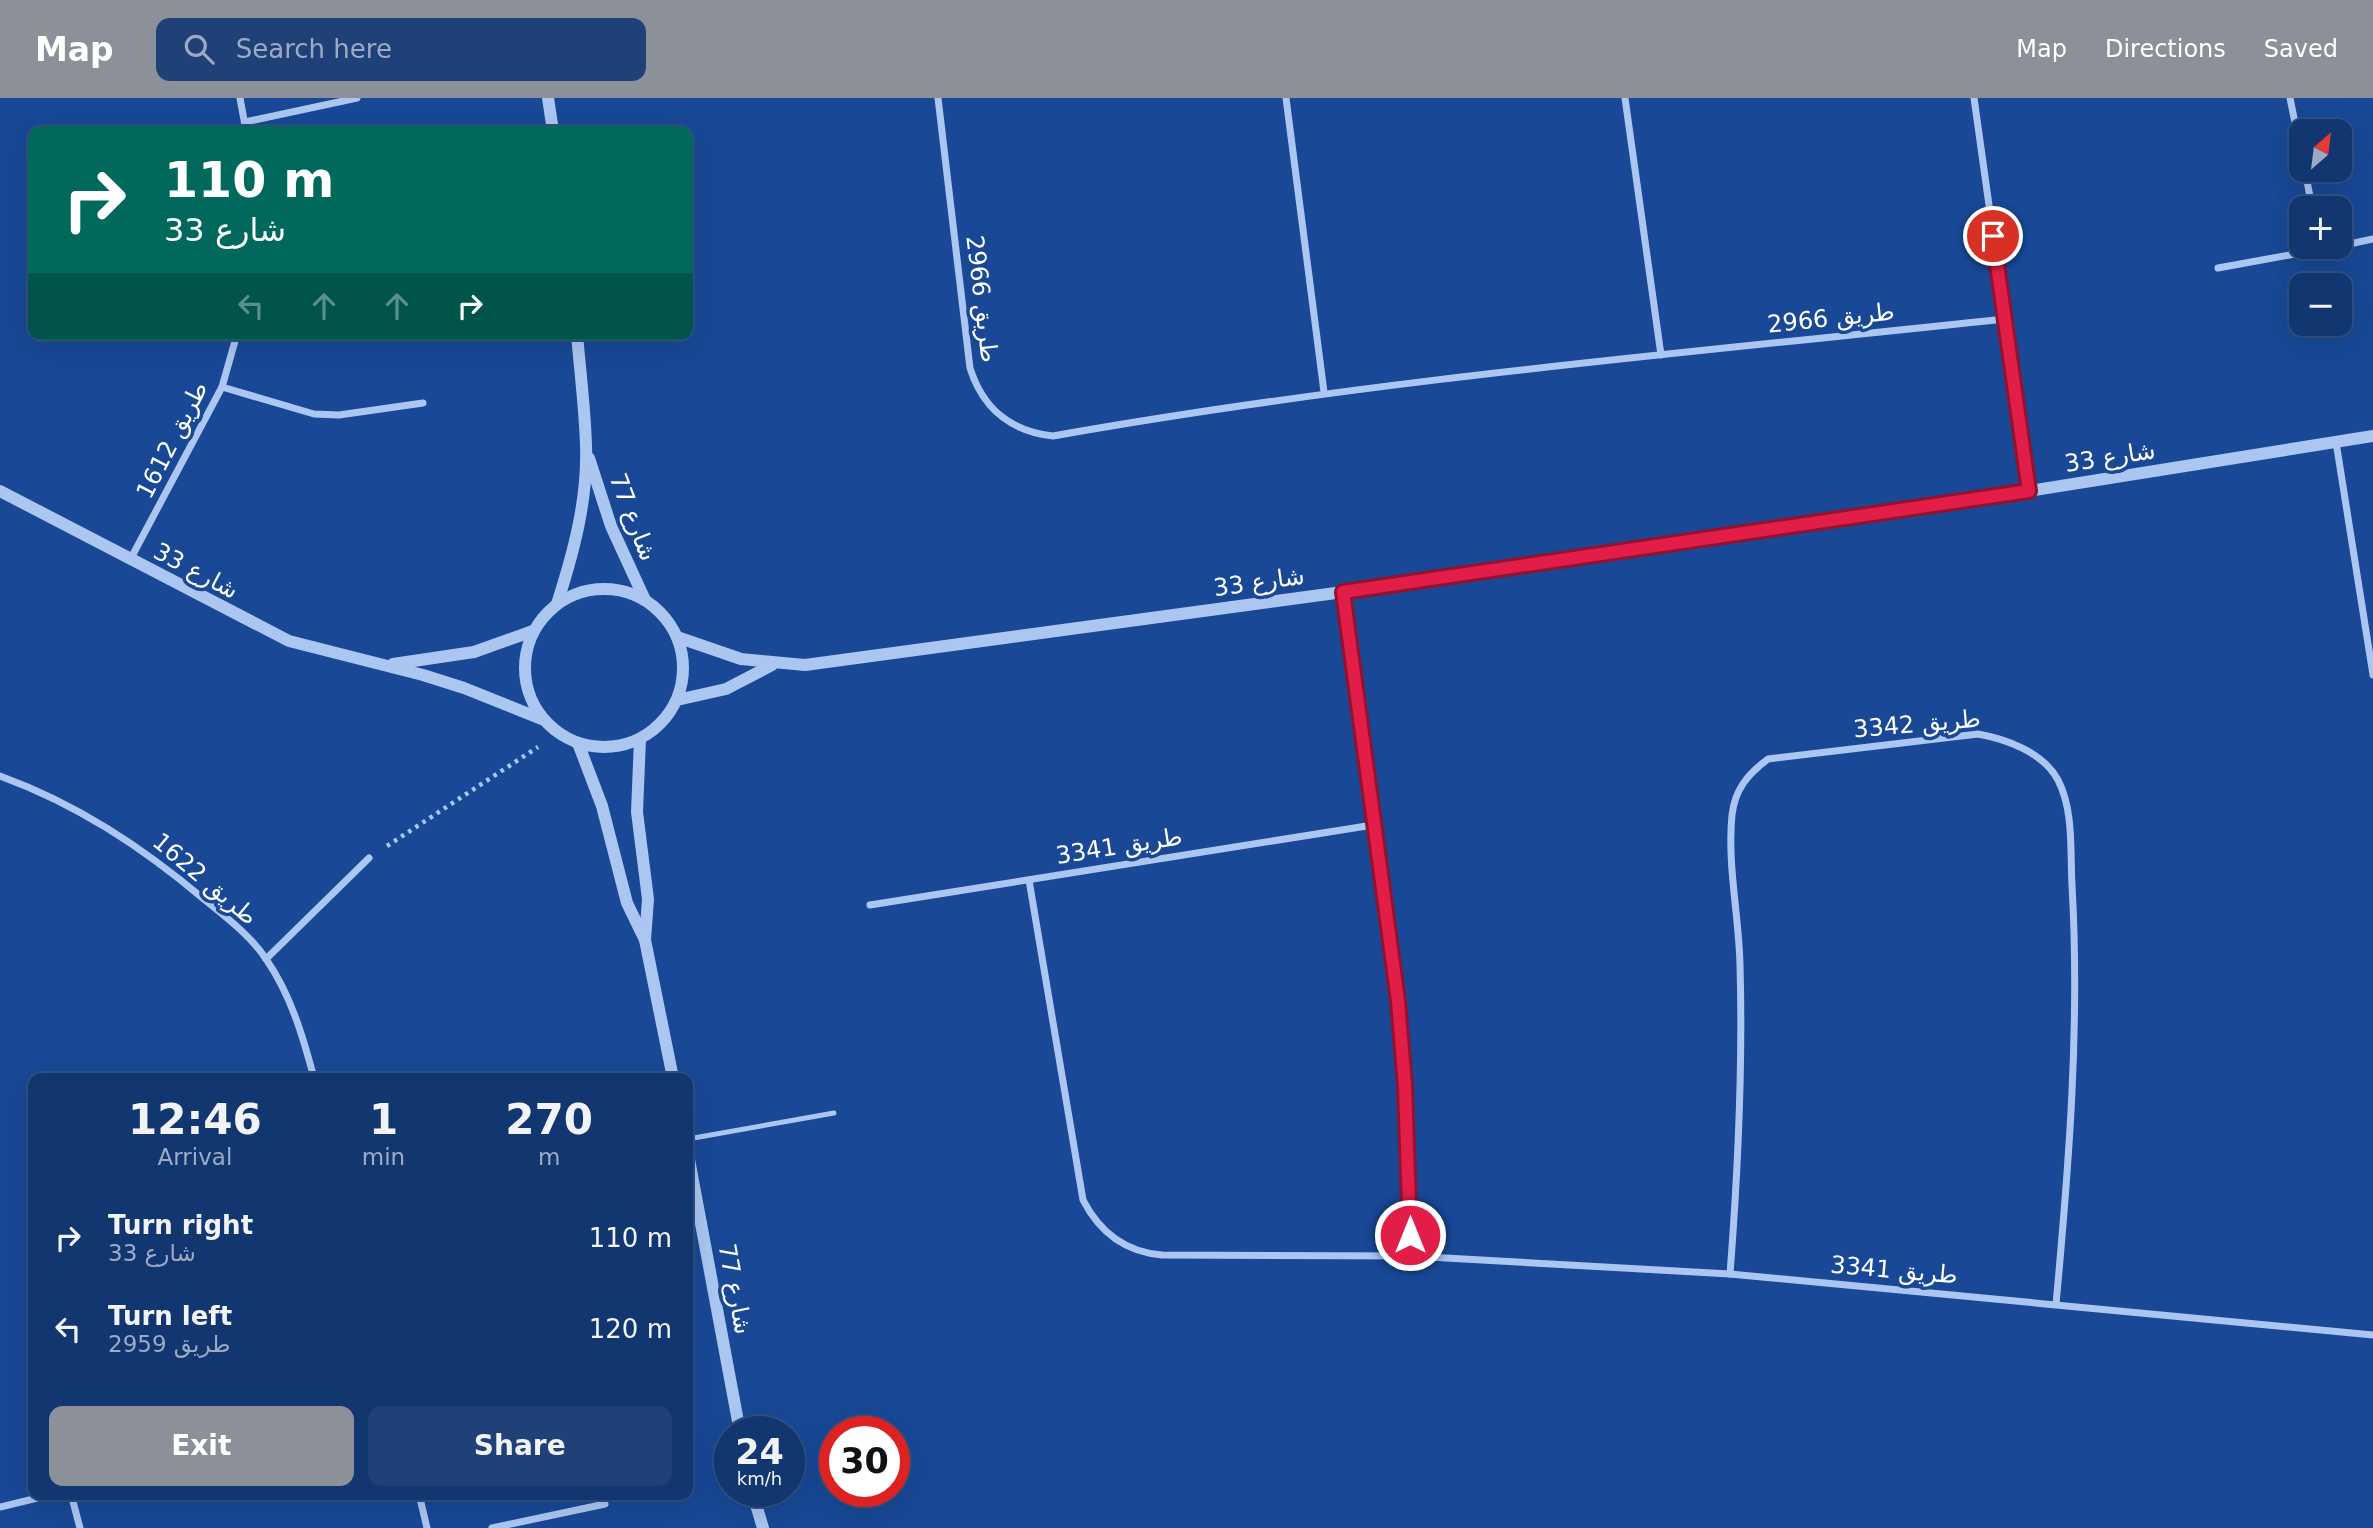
<!DOCTYPE html>
<html lang="en">
<head>
<meta charset="utf-8">
<style>
  :root { --surface:#123670; --page:#1f4178; --text:#f1f3f6; --muted:#9cabc3; --line:#315083; --accent:#8c9099 }
  body { margin:0; font-family:"DejaVu Sans",Vazirmatn,sans-serif; background:var(--page); color:var(--text); height:100vh; display:flex; flex-direction:column; font-size:26px; white-space:nowrap }
  * { box-sizing:border-box; margin:0 }
  p { font-size:23px; color:var(--muted) }
  .icon { flex:none; width:38px; height:38px; fill:none; stroke:currentColor; stroke-width:2; stroke-linecap:round; stroke-linejoin:round }
  .map { position:relative; flex:1; overflow:hidden }
  .details { position:absolute; left:28px; top:975px; width:665px; height:427px; display:flex; flex-direction:column; background:var(--surface); border-radius:14px; box-shadow:0 7px 28px #0002,0 0 0 2px var(--line) }
  .details>* { flex:none }
  .guide { position:absolute; left:28px; top:28px; width:665px; height:214px; border-radius:14px; box-shadow:0 7px 28px #0002,0 0 0 2px var(--line); background:#00695c; color:#fff; overflow:hidden }
  .needle { width:46px; rotate:28deg }
  .fabs { position:absolute; left:2289px; top:21px; display:grid; gap:14px }
  .fabs a { display:grid; place-items:center; width:63px; height:63px; border-radius:14px; background:var(--surface); box-shadow:0 7px 28px #0002,0 0 0 2px var(--line); font-size:35px }
  .speed { position:absolute; left:714px; top:1318px; display:flex; gap:14px; font-size:35px; font-weight:700; text-align:center }
  .speed>* { display:grid; place-content:center; width:91px; height:91px; border-radius:50%; background:var(--surface); box-shadow:0 7px 28px #0002,0 0 0 2px var(--line); line-height:1 }
  .speed small { font-size:18px; font-weight:400 }
  .speed .limit { border:10px solid #d22; background:#fff; color:#111 }
  .pin { position:absolute; display:grid; place-items:center; width:60px; height:60px; color:#fff; margin:-30px; border:4px solid #fff; border-radius:50%; box-shadow:0 2px 7px #0007 }
  .me { position:absolute; width:77px; margin:-38px; rotate:0deg; stroke-linejoin:round; filter:drop-shadow(0 0 5px #0008) }
  .turn { display:flex; align-items:center; gap:24px; height:147px; padding:0 21px; font-size:32px }
  .turn .icon { width:91px; height:91px; stroke-width:2.5 }
  .turn b { display:block; font-size:49px; line-height:60px }
  .lanes { display:flex; align-items:center; height:66px; padding:0 21px; background:#0003; justify-content:center; gap:35px; direction:ltr }
  .lanes .off { opacity:.35 }
  .eta { display:flex; justify-content:space-evenly; align-items:center; height:119px; text-align:center }
  .eta b { font-size:42px; font-weight:700; line-height:49px }
  .cta { display:flex; gap:14px; margin-top:auto; padding:14px 21px }
  .cta a { flex:1; height:80px; border-radius:14px; background:var(--accent); color:#fff; font-size:28px; font-weight:700; line-height:80px; text-align:center }
  .cta a+a { background:var(--page); color:var(--text) }
  ul { padding:0; list-style:none }
  li { display:flex; align-items:center; gap:21px; height:91px; padding:0 21px }
  li div { flex:1 }
  li b { display:block; font-size:26px }
  li em { font-style:normal }
  header { display:flex; align-items:center; gap:42px; box-sizing:border-box; height:98px; padding:0 35px; background:var(--accent); color:#fff }
  header strong { font-size:33px }
  nav { display:flex; gap:38px; margin-inline-start:auto; font-size:24px }
  .search { width:490px; height:63px; background:var(--page); display:flex; align-items:center; gap:18px; box-sizing:border-box; padding:0 24px; border-radius:14px; color:var(--muted); font-size:26px }
  .map>svg:first-child { display:block }
</style>
</head>
<body>
<header>
<strong>Map</strong>
<div class="search"><svg class="icon" aria-label="search" viewBox="0 0 24 24"><circle cx="10" cy="10" r="6"/><path d="M15 15l6 6"/></svg>Search here</div>
<nav><a>Map</a><a>Directions</a><a>Saved</a></nav>
</header>
<div class="map">
<svg width="2373" height="1430" viewBox="0 0 2373 1430">
  <rect width="100%" height="100%" fill="#184896"/>
  <g fill="none" stroke-linecap="round" stroke-linejoin="round">
    <polyline stroke="#aac6f1" stroke-width="4.5" stroke-dasharray="3.5 5" stroke-linecap="butt" points="387,748 538,649"/>
    <polyline stroke="#aac6f1" stroke-width="5" points="688,1041 834,1015"/>
    <g stroke="#aac6f1" stroke-width="7">
      <polyline points="240,0 246,33"/>
      <path d="M938,0l32,270c13,41 40,63 83,68 315,-56 633,-83 952,-117"/>
      <polyline points="1286,0 1324,294"/>
      <polyline points="1625,0 1661,257"/>
      <polyline points="1974,0 2029,393"/>
      <polyline points="2290,0 2301,55"/>
      <polyline points="245,24 357,0"/>
      <polyline points="2305,72 2312,110"/>
      <polyline points="2340,148 2373,141"/>
      <polyline points="2218,170 2333,149"/>
      <polyline points="222,289 314,316 339,317 423,305"/>
      <polyline points="2336,344 2373,577"/>
      <polyline points="130,462 222,289 237,236"/>
      <polyline points="1343,494 1398,903 1405,988 1410,1158"/>
      <path d="M0,678c77,28 142,71 205,124 21,17 46,36 61,59 25,36 37,78 48,119"/>
      <path d="M1029,782l54,320c17,33 42,52 79,55l248,1 320,18 643,61"/>
      <polyline points="870,807 1373,727"/>
      <polyline points="266,861 369,760"/>
      <path d="M1730,1176c8,-103 13,-205 10,-309 -1,-49 -13,-101 -8,-150 3,-26 16,-41 36,-56l210,-25c28,5 65,18 80,46 16,31 12,71 14,105 8,140 -3,279 -16,419"/>
      <polyline points="71,1396 80,1430"/>
      <polyline points="419,1396 427,1430"/>
      <polyline points="0,1409 54,1396"/>
      <polyline points="492,1430 605,1406"/>
    </g>
    <g stroke="#aac6f1" stroke-width="12">
      <polyline points="548,0 553,33"/>
      <polyline points="589,360 611,428 645,502"/>
      <polyline points="0,393 289,543 423,577 464,590 544,622"/>
      <circle cx="604" cy="570" r="79"/>
      <path d="M557,506c16,-50 31,-104 29,-158 -1,-37 -6,-75 -9,-112"/>
      <polyline points="677,539 741,561 805,567 1343,494 2029,393 2373,338"/>
      <polyline points="393,566 474,554 533,533"/>
      <polyline points="677,602 726,591 772,567"/>
      <polyline points="640,641 637,714 648,801 645,842"/>
      <polyline points="578,645 602,708 627,805 645,842 673,980"/>
      <polyline points="688,1056 740,1334"/>
      <polyline points="752,1393 763,1430"/>
    </g>
  </g>
  <g fill="none" stroke-linecap="round" stroke-linejoin="round">
    <g stroke="#92132f" stroke-width="18">
      <polyline id="route" points="1410,1137 1405,988 1398,903 1343,494 2029,393 1993,138"/>
    </g>
    <use href="#route" stroke="#e11d48" stroke-width="12"/>
  </g>
  <g text-anchor="middle" stroke-width="7" stroke-linejoin="round" paint-order="stroke">
    <g font-size="24" fill="#fff" stroke="#184896">
      <text transform="translate(982 201) rotate(83)" y="8">طريق 2966</text>
      <text transform="translate(1831 220) rotate(-6)" y="8">طريق 2966</text>
      <text transform="translate(172 342) rotate(-63)" y="8">طريق 1612</text>
      <text transform="translate(2110 359) rotate(-9)" y="8">شارع 33</text>
      <text transform="translate(633 419) rotate(69)" y="8">شارع 77</text>
      <text transform="translate(196 473) rotate(28)" y="8">شارع 33</text>
      <text transform="translate(1259 484) rotate(-8)" y="8">شارع 33</text>
      <text transform="translate(1917 626) rotate(-5)" y="8">طريق 3342</text>
      <text transform="translate(1119 748) rotate(-9)" y="8">طريق 3341</text>
      <text transform="translate(205 781) rotate(40)" y="8">طريق 1622</text>
      <text transform="translate(1894 1172) rotate(5)" y="8">طريق 3341</text>
      <text transform="translate(735 1191) rotate(79)" y="8">شارع 77</text>
    </g>
  </g>
</svg>
<div class="fabs">
<a><svg class="needle" viewBox="-14 -14 28 28"><path d="M0-13l5 13h-10z" fill="#e53935"/><path d="M0 13l5-13h-10z" fill="#9cabc3"/></svg></a>
<a>+</a>
<a>−</a>
</div>
<div class="speed"><div>24<small>km/h</small></div><div class="limit">30</div></div>
<div class="pin" style="left:1993px;top:138px;background:#d93025"><svg class="icon" aria-label="arrive" viewBox="0 0 24 24"><path d="M6 21V4h12l-3 4 3 4H6"/></svg></div>
<svg class="me" style="left:1410px;top:1137px" viewBox="-20 -20 40 40"><circle r="17" fill="#e11d48" stroke="#fff" stroke-width="3"/><path d="M0-11L8 9 0 5-8 9z" fill="#fff"/></svg>
<div class="guide">
<div class="turn"><svg class="icon" aria-label="right" viewBox="0 0 24 24"><path d="M7 20v-9h11M14 6l5 5-5 5"/></svg><div><b>110 m</b>شارع 33</div></div>
<div class="lanes"><svg class="icon off" aria-label="left" viewBox="0 0 24 24"><path d="M17 20v-9H6M10 6l-5 5 5 5"/></svg><svg class="icon off" aria-label="ahead" viewBox="0 0 24 24"><path d="M12 20V5M6 11l6-6 6 6"/></svg><svg class="icon off" aria-label="ahead" viewBox="0 0 24 24"><path d="M12 20V5M6 11l6-6 6 6"/></svg><svg class="icon" aria-label="right" viewBox="0 0 24 24"><path d="M7 20v-9h11M14 6l5 5-5 5"/></svg></div>
</div>
<section class="details">
<div class="eta">
<div><b>12:46</b><p>Arrival</p></div>
<div><b>1</b><p>min</p></div>
<div><b>270</b><p>m</p></div>
</div>
<ul>
<li><svg class="icon" aria-label="right" viewBox="0 0 24 24"><path d="M7 20v-9h11M14 6l5 5-5 5"/></svg><div><b>Turn right</b><p>شارع 33</p></div><em>110 m</em></li>
<li><svg class="icon" aria-label="left" viewBox="0 0 24 24"><path d="M17 20v-9H6M10 6l-5 5 5 5"/></svg><div><b>Turn left</b><p>طريق 2959</p></div><em>120 m</em></li>
</ul>
<div class="cta"><a>Exit</a><a>Share</a></div>
</section>
</div>
</body>
</html>
